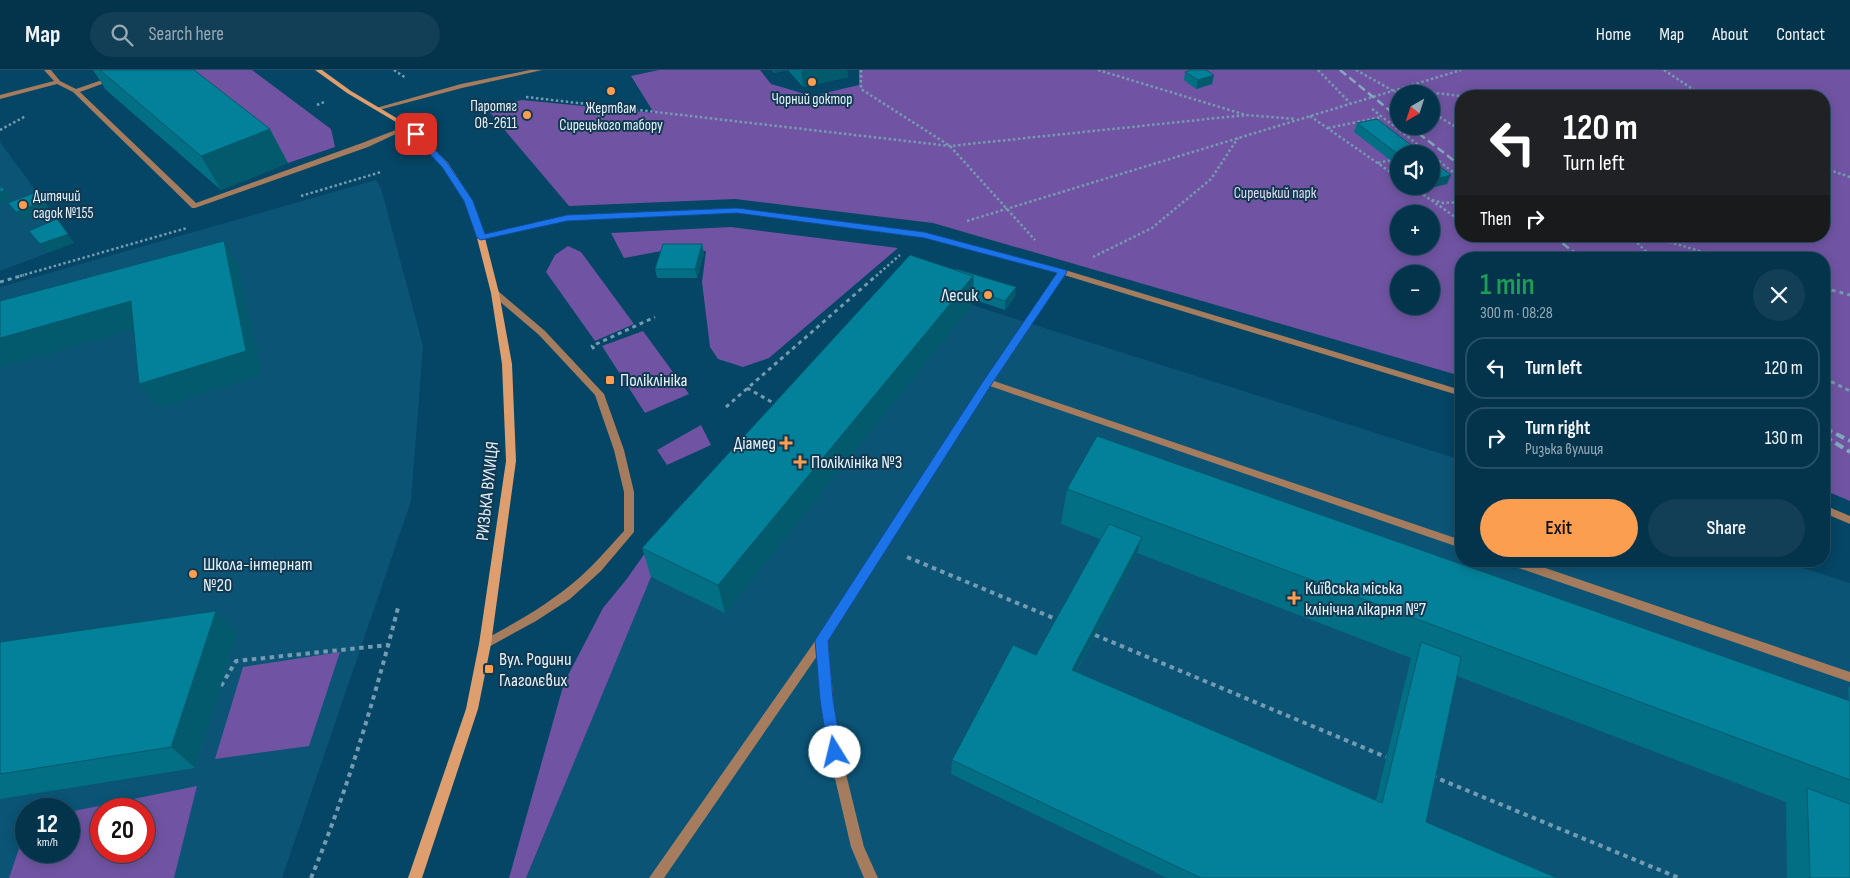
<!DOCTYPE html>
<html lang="en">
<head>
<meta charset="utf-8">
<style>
  :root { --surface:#04344c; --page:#123f56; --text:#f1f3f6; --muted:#97aab5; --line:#254f64; --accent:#fb9e50 }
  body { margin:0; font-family:"Sofia Sans Condensed",sans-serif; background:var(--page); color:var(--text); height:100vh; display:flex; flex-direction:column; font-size:19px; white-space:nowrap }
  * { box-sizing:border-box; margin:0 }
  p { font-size:16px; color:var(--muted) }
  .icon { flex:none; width:28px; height:28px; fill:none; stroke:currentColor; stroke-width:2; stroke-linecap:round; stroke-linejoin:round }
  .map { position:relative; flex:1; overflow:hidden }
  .drawer { position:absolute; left:1455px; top:182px; width:375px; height:315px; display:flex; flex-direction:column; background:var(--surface); border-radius:20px; box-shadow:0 2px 12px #0003,0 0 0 1px var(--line) }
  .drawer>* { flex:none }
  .guide { position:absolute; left:1455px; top:20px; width:375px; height:152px; border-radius:20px; box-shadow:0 2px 12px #0003,0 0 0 1px var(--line); background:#202124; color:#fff; overflow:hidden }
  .needle { width:32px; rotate:219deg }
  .tools { position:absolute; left:1390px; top:15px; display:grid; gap:10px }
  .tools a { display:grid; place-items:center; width:50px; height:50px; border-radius:50%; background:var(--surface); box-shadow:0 2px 12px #0003,0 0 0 1px var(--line); font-size:25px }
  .speed { position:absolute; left:15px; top:728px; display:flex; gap:10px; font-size:25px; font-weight:700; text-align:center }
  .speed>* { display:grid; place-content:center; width:65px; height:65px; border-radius:50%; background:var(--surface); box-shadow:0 2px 12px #0003,0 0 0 1px var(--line); line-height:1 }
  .speed small { font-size:12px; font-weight:400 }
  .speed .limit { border:8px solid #d22; background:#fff; color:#111 }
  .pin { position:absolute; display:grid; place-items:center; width:42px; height:42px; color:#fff; margin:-21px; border-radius:10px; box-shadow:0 2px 8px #0006 }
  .me { position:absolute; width:55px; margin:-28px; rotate:351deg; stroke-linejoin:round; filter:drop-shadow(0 0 4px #0008) }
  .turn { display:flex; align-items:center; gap:18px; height:105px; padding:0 25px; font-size:22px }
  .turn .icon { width:65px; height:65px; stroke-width:2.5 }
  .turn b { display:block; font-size:35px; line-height:42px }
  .then { display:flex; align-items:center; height:48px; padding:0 25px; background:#0003; gap:10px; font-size:19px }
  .round { display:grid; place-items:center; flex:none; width:52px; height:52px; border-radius:26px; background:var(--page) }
  .headline { display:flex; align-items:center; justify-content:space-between; height:85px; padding:0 25px }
  h1 { font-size:30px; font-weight:600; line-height:38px; color:#1e9e55 }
  .cta { display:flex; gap:10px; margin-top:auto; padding:10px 25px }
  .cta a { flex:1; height:58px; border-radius:30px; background:var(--accent); color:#111; font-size:20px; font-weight:600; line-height:58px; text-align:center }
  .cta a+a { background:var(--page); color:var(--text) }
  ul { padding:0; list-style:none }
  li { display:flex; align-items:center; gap:15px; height:62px; margin:0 10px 8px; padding:0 15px; border:2px solid var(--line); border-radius:20px }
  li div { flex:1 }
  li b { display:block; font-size:19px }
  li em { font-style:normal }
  header { display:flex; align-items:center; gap:30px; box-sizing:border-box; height:70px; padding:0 25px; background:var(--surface); border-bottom:1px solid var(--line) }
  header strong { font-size:24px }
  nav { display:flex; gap:28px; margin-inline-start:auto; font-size:18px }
  .search { width:350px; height:45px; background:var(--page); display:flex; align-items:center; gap:12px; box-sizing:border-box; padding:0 18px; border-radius:28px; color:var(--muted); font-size:19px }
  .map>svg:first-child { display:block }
</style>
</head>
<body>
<header>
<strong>Map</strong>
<div class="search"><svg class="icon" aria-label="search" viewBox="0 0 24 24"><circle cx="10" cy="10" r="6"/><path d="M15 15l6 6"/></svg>Search here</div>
<nav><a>Home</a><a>Map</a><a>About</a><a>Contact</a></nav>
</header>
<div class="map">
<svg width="1850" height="808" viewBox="0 0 1850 808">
  <rect width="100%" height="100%" fill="#054565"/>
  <g fill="#0b5476" fill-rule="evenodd">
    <polygon points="0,72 74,173 0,201"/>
    <path d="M376,110l5,8 42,158 -12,155 -129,377h-282v-591zM26,739h43v42h-43zM101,739h43v42h-43z"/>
    <polygon points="972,235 1461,390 1461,491 1782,491 1850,513 1850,808 526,808 651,507 725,542"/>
  </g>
  <g fill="#7054a3" fill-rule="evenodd">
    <polygon points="170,0 252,0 331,59 335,77 288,93"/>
    <path d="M659,0h101l11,14 41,12 47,-11v-15h991v431l-26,-11v-231h-363v117l-528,-153 -198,-24 -166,7 -83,-98 36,-8 132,13 -23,-37zM1399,24h32v32h-32zM1461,26h363v140h-363zM1399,84h32v32h-32zM1399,144h32v32h-32zM1399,204h32v32h-32z"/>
    <polygon points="731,157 898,178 769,288 743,297 718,289 710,277 702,212 706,181 667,180 624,188 611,163"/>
    <polygon points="568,176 581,182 634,254 595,271 546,202 555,185"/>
    <polygon points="643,261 689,324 645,343 602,276"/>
    <polygon points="701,355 711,375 667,395 657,380"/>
    <polygon points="684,433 712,438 651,507 526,808 509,808 564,613 603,538 626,510 674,442"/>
    <polygon points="340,582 309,676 215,689 243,597"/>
    <path d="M197,716l-23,92h-165l17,-50v23h43v-39zM101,739h43v42h-43z"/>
  </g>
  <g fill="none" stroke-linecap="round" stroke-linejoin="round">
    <g stroke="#749bb0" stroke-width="2.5" stroke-dasharray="2.5 2.5" stroke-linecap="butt">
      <polyline points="394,0 406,8"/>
      <polyline points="861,0 861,19 950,76 1035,170"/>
      <polyline points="1098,0 1246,45 1296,49"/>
      <polyline points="1318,0 1350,33"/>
      <polyline points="1356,0 1399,24"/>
      <polyline points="1664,0 1703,26"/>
      <polyline points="1402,19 1461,26"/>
      <polyline points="526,27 950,76 1246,45"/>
      <polyline points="317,35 324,32"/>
      <polyline points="1372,39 1430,84"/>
      <polyline points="1431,42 1461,60"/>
      <polyline points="1310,46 1399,108"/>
      <polyline points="1328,58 1382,47"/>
      <polyline points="0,60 26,46"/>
      <polyline points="1431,85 1461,108"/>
      <polyline points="1378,93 1391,90"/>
      <polyline points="1824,98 1850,107"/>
      <polyline points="1411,116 1461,151"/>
      <polyline points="301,126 381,102"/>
      <polyline points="1432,130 1443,133 1461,132"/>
      <polyline points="967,151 1461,0"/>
      <polyline points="1630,166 1654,189"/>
      <polyline points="1650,166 1726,189"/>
      <polyline points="1093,187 1152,158 1211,109 1238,68"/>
      <polyline points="20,206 187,158"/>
      <polyline points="876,206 900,185"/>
    </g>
    <g stroke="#749bb0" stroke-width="3" stroke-dasharray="4 4" stroke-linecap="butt">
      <polyline points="0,212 24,205"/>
      <polyline points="1824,218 1850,225"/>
      <polyline points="594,279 592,276 655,247"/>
      <polyline points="1824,308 1850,321"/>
      <polyline points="747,318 777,335"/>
      <polyline points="726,337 877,205"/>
    </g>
    <g stroke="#749bb0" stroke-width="4" stroke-dasharray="4.5 4.5" stroke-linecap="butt">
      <polyline points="907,487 1058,550"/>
      <polyline points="1095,565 1386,687"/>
      <polyline points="221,616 236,591 388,575"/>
      <polyline points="1432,706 1679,808"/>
      <path d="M311,808c37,-89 64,-181 88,-274"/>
    </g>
    <g fill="#a57d5e" fill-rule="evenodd">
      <polygon points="44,0 51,0 60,11 76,19 131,0 140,0 80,22 196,133 362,73 406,56 411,57 368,77 195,138 192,138 73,22 57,14 0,29 0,25 54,11"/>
      <polygon points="737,139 927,163 1065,200 1461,320 1461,326 1064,205 994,311 1461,470 1461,478 990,316 828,571 834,636 845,700 864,777 878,808 864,808 851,777 833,700 822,636 817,586 664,808 649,808 818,567 985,310 1057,203 924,167 737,143 567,150 481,170 477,168 481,166 567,146"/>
      <path d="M495,220l3,1 47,40 59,63 20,56 10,42v40l-33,39 -31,28 -34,22 -51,28 -4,-2 -2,-3 2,-3c35,-18 68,-37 98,-63 16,-14 30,-31 45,-47v-39l-10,-42 -19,-55 -56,-60 -47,-40v-4z"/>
      <polygon points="1824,435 1850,446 1850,454 1824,443"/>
      <polygon points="1506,491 1525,491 1850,602 1850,612 1507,494"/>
    </g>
    <polygon fill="#a57d5e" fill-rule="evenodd" points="530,0 542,0 462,18 379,40 376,38 461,14"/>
    <polygon fill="#de9e6d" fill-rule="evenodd" points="315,0 322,0 351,21 410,56 448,93 473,131 485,168 499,223 512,294 516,391 491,574 478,639 422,808 408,808 466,639 479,574 506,391 502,294 491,223 477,168 465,131 442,96 406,58 347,23"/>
    <g stroke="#84a8bc" stroke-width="2.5" stroke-dasharray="8 4" stroke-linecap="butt">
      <polyline points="1340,0 1399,48"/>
      <polyline points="1409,56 1461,96"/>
      <polyline points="1553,166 1583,189"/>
    </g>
    <g stroke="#84a8bc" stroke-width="4" stroke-dasharray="9 4.5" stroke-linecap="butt">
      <polyline points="1824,358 1850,371"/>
      <polyline points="1824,366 1850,382"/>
    </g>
  </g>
  <g fill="#036f84" fill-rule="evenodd">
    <polygon points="93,0 194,0 288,93 221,120 106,20"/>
    <polygon points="772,0 847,0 848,7 803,17 788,0 774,3"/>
    <polygon points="1185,2 1212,14 1196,19 1184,10"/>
    <polygon points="1357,53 1399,84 1399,97 1354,62"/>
    <polygon points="702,174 704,183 697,208 657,208 655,199"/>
    <polygon points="910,185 1015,226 1005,240 972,229 972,235 725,543 651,507 642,478"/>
    <path d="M1067,419l782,211 -1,-12 2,-2v192h-63l-1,-76 -329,-126 -31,146 131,56h-390l-216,-104 1,-14 84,-105 64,-116 -39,-15zM1137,483l274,105 -35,142 -300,-128z"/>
    <polygon points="237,563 195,698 0,729 0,572"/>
  </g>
  <g fill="#035a6c">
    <polygon points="774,0 788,0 774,3"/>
    <polygon points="806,0 847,0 848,7 803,17 801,1"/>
    <polygon points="1214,5 1212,14 1196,19 1198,10"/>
    <polygon points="270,59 288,93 221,120 201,86"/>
    <polygon points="1451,105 1447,114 1427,119 1428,116 1431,116 1431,110"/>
    <polygon points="5,120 11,129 0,134 0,122"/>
    <polygon points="44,131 50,140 22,150 16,142"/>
    <polygon points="57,149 74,173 47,183 40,174"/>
    <polygon points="224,171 238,194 262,305 158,338 139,314"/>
    <polygon points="702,174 704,183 697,208 695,199"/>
    <polygon points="973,206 972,235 725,543 718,515"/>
    <polygon points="1016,217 1015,226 1005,240 1005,231"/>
    <polygon points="131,231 149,255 0,298 0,268"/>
    <polygon points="1142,467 1137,483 1068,616 1072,600"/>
    <polygon points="216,541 237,563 195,698 171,677"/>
  </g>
  <g fill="#04819a" stroke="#035a6c">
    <polygon points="100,0 194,0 270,59 201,86"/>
    <polygon points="1192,0 1206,0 1214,5 1198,10 1185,2"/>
    <polygon points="1377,49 1423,84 1399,84 1399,85 1357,53"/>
    <polygon points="1431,90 1451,105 1431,110"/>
    <polygon points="0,116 5,120 0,122"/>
    <polygon points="37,122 44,131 16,142 8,133"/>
    <polygon points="57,149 68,164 40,174 29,161"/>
    <polygon points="224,171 246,281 139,314 131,231 0,268 0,231"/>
    <polygon points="663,174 702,174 695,199 655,199"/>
    <polygon points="910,185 973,206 718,515 642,478"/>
    <polygon points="956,199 1016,217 1005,231 973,220 973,206 955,200"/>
    <polygon points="1097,366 1850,631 1850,710 1067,419"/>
    <polygon points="1109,454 1142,467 1072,600 1382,733 1421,572 1461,587 1426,752 1557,808 1201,808 952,690 1013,575 1036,585"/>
    <polygon points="216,541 171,677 0,704 0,572"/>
    <polygon points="1807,718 1850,734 1850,808 1810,808"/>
  </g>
  <polygon fill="#1a73e8" stroke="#114b97" points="413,62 419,62 448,94 473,131 485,164 567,145 737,138 924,162 1066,200 1067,202 991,315 828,571 833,630 842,682 840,687 835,689 830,687 828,682 820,630 815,570 984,310 1057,203 924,168 737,143 567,151 481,170 477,168 464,131 442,97 413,66"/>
  <g fill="#fb9e50" stroke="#123950" stroke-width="2">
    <circle cx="812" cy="12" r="5"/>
    <circle cx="611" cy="21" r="5"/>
    <circle cx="527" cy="45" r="5"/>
    <circle cx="23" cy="135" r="5"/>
    <circle cx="988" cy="225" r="5"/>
    <rect x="605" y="305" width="10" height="10" rx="2.5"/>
    <path d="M783.5 365.5h5v5h5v5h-5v5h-5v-5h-5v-5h5z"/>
    <path d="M797.5 384.5h5v5h5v5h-5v5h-5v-5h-5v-5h5z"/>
    <circle cx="193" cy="504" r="5"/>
    <path d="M1291.5 520.5h5v5h5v5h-5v5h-5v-5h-5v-5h5z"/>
    <rect x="484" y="594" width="10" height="10" rx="2.5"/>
  </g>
  <g text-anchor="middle" stroke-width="4" stroke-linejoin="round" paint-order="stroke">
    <g font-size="15" fill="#e6f4fe" stroke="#123950">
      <text x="812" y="34">Чорний доктор</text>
      <text x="517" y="41" text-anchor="end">Паротяг<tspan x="517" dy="17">Ов-2611</tspan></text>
      <text x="611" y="43">Жертвам<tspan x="611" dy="17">Сирецького табору</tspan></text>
      <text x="33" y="131" text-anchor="start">Дитячий<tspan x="33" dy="17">садок №155</tspan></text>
    </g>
    <g font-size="15" fill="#e3dcf5" stroke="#123950">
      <text x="1275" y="128">Сирецький парк</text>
    </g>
    <g font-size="18" fill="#e6f4fe" stroke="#123950" text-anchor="start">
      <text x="978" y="231" text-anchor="end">Лесик</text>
      <text x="620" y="316">Поліклініка</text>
      <text x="776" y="379" text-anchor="end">Діамед</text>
      <text x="811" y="398">Поліклініка №3</text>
      <text x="203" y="500">Школа-інтернат<tspan x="203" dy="21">№20</tspan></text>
      <text x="1305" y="524">Київська міська<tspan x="1305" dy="21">клінічна лікарня №7</tspan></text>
      <text x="499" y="595">Вул. Родини<tspan x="499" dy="21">Глаголєвих</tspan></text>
    </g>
    <g font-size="18" fill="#e6f4fe" stroke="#123950">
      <text transform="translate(487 421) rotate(-84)" y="6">РИЗЬКА ВУЛИЦЯ</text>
    </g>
  </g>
</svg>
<div class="tools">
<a><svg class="needle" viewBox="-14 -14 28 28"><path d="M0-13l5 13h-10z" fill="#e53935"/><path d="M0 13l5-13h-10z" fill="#97aab5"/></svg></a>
<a><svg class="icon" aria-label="sound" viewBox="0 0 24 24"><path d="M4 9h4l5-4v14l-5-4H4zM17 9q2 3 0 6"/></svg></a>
<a>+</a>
<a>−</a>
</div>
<div class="speed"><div>12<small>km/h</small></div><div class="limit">20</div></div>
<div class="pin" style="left:416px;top:64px;background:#d93025"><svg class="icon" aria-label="arrive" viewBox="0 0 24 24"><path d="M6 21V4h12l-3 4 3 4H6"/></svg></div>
<svg class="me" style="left:835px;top:682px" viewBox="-20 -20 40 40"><circle r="19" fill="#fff"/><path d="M0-13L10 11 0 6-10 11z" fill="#1a73e8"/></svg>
<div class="guide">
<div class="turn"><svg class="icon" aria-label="left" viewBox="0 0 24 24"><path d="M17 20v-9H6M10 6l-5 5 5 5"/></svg><div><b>120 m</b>Turn left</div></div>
<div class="then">Then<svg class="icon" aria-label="right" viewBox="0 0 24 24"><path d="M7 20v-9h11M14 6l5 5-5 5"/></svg></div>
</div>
<section class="drawer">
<div class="headline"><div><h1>1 min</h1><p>300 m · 08:28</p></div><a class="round"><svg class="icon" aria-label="close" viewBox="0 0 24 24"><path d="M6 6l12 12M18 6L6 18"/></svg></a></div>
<ul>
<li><svg class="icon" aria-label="left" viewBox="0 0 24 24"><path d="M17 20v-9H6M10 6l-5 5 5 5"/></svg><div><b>Turn left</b></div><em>120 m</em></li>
<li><svg class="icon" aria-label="right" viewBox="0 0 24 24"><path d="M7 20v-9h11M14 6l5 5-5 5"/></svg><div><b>Turn right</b><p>Ризька вулиця</p></div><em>130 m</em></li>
</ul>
<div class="cta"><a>Exit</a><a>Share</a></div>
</section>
</div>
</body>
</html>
